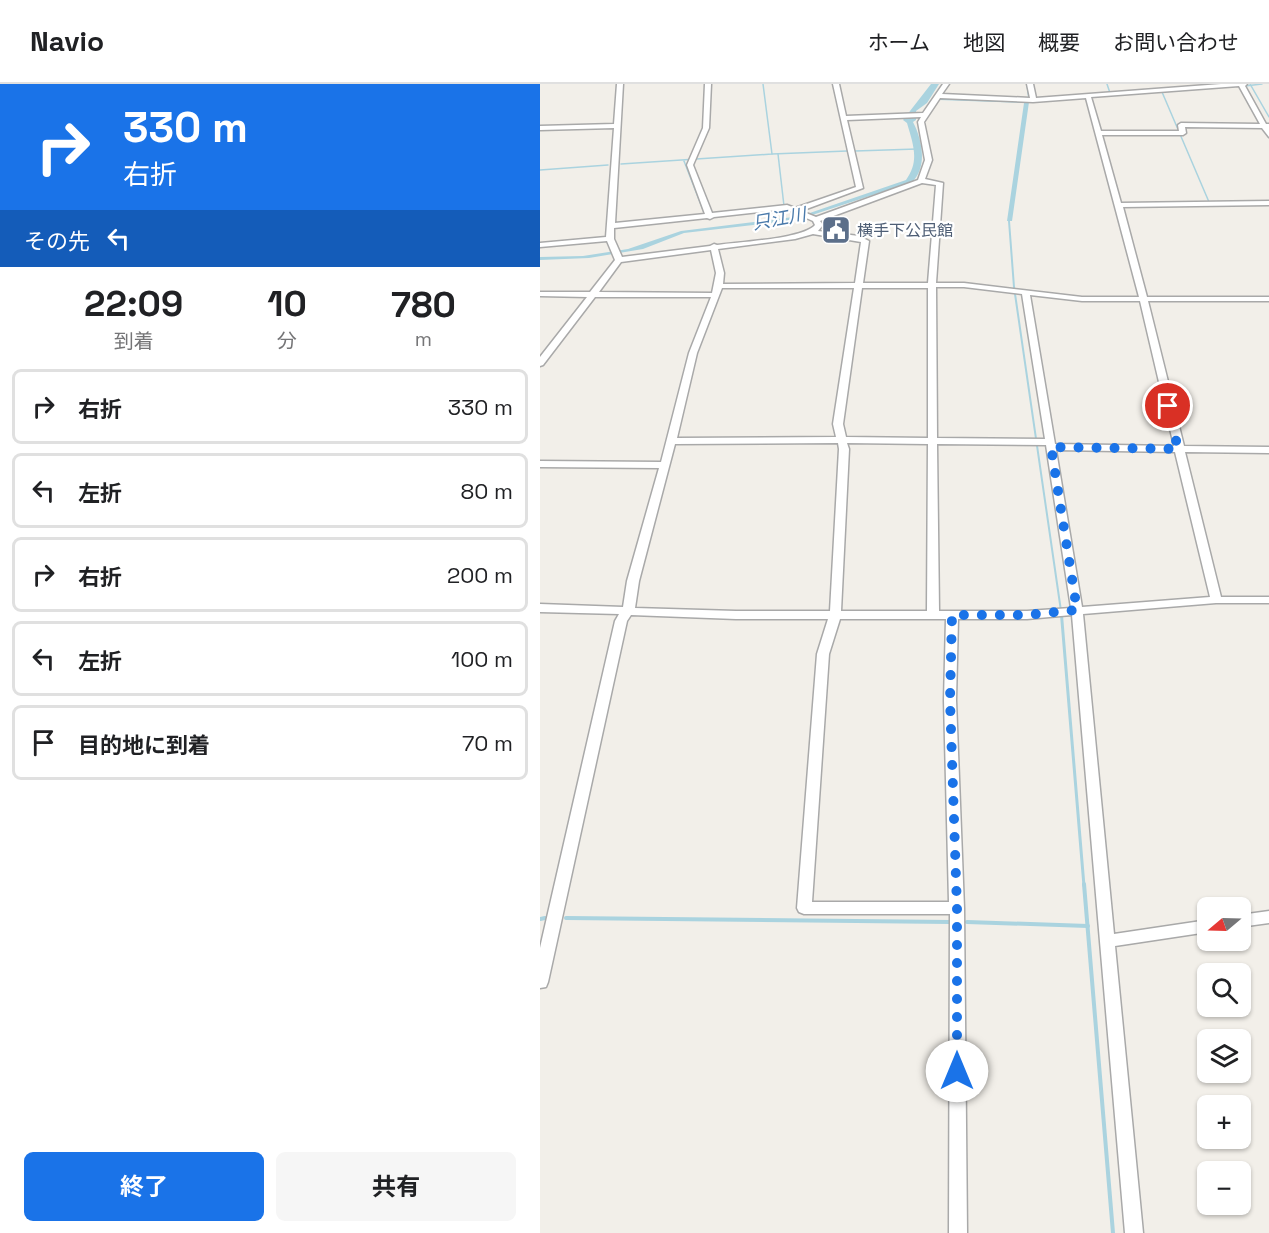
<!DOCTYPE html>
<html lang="ja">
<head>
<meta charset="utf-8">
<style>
  :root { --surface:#fff; --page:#f6f6f6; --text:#202124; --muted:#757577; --line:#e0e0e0; --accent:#1a73e8 }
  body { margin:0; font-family:"Space Grotesk","Noto Sans JP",sans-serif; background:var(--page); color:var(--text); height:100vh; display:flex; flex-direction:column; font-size:22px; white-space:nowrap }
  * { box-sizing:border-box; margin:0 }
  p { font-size:20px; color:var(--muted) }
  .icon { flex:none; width:33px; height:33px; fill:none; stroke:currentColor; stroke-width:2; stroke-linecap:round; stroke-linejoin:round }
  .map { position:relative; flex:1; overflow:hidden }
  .panel { display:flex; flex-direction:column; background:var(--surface); width:540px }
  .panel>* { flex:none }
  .banner { background:#1a73e8; color:#fff; overflow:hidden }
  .needle { width:39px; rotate:251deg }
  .fabs { position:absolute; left:657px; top:813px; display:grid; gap:12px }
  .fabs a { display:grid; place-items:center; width:54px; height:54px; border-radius:9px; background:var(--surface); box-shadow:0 2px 4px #0004; font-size:30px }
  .pin { position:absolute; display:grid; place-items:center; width:51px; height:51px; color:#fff; margin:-26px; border:3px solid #fff; border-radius:50%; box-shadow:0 2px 6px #0007 }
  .me { position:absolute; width:66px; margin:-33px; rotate:0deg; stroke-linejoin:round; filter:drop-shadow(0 0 4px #0008) }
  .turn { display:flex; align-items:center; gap:21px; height:126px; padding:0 24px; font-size:27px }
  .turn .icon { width:78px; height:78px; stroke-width:2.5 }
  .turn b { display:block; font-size:42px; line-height:51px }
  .then { display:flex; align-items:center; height:57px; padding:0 24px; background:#0003; gap:12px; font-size:22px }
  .eta { display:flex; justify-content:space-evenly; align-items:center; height:102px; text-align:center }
  .eta b { font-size:36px; font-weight:700; line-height:42px }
  .cta { display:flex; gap:12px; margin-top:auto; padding:12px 24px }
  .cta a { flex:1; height:69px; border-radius:9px; background:var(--accent); color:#fff; font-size:24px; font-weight:700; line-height:69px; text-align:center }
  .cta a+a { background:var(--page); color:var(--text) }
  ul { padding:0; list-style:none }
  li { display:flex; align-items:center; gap:18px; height:75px; margin:0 12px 9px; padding:0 12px; border:3px solid var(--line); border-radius:9px }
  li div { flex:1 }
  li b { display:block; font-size:22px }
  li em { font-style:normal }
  header { display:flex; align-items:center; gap:36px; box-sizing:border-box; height:84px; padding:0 30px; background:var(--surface); border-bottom:2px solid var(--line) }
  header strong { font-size:28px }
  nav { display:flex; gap:33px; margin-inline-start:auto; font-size:21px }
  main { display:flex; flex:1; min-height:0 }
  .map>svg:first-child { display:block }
</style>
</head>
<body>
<header>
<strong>Navio</strong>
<nav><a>ホーム</a><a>地図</a><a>概要</a><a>お問い合わせ</a></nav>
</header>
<main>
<section class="panel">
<div class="banner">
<div class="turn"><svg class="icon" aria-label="right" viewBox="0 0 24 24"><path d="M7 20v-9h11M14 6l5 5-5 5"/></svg><div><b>330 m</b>右折</div></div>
<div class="then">その先<svg class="icon" aria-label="left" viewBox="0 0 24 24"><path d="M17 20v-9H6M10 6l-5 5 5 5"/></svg></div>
</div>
<div class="eta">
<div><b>22:09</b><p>到着</p></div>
<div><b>10</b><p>分</p></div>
<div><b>780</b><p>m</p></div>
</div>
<ul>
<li><svg class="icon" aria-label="right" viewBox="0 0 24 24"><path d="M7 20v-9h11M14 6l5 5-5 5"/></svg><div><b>右折</b></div><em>330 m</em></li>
<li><svg class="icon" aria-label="left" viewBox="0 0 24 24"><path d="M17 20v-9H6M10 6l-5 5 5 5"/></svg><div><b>左折</b></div><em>80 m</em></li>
<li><svg class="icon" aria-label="right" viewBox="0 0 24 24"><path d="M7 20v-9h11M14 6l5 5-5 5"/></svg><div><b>右折</b></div><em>200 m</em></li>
<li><svg class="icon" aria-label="left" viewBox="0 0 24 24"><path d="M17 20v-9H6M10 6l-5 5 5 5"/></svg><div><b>左折</b></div><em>100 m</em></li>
<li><svg class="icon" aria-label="arrive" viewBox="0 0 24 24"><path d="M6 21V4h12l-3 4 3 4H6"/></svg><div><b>目的地に到着</b></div><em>70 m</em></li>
</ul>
<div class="cta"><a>終了</a><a>共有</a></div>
</section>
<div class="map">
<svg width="729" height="1149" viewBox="0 0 729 1149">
  <rect width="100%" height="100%" fill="#f2efe9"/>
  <g fill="#aad3df">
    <path d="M391,0h8l-12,19 -11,8v9l-3,2c9,17 15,45 -1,60l-115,38 -113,13 -41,16 -54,9 -49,2v-3l43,-1 45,-7 53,-18 120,-15 105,-36c14,-19 7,-36 1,-57l-4,-3z"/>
    <polygon points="401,14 489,18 472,137 467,137 484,19 399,16"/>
  </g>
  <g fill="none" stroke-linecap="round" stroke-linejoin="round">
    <g stroke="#aad3df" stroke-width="1.5">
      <polyline points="487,0 489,16"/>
      <polyline points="567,0 570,9"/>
      <polyline points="710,0 729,33"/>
      <polyline points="705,2 722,0"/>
      <polyline points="669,4 622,8 669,118"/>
      <polyline points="315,67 377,65"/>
      <polyline points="232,70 307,67"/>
      <polyline points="238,70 244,122"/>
      <polyline points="144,77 165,131"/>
      <polyline points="81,80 232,70 223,0"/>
      <polyline points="0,86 68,81"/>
    </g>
    <polyline stroke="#aad3df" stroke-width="2" points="469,137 474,203 521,527"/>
    <polyline stroke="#aad3df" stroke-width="3" points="521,525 544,802"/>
    <g stroke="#aad3df" stroke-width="4">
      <polyline points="544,800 573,1149"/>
      <polyline points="26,834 410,838"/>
      <polyline points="0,835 5,834"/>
      <polyline points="427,838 548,842"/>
    </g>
    <g stroke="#a9a9a9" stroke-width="3">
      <g id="minor">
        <path d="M77,0h6l-8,139 90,-9 -18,-49 16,-37 2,-44h6l-2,44 -16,37 19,48 75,-8 8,3 61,-21 -23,-103h6l7,32 77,-3 20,-29h6l-7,10 88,4 -3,-14h6l3,14 185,-14h26l-2,2 21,38h3v13l-7,-9 -77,-1 1,6 -3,2h-81l19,68 148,-2v4l-146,2 24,90h122v4h-121l36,145 85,1v6l-84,-1 36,145h48v6h-53l-133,11 31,320 94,-14v12l-93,14 28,287h-18l-53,-618 -45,4h-69l-2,81 8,208 3,325h-18l1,-319h-146l-5,-2 -2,-4 20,-254 11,-35h-92l-105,-4 -4,6 -79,361 -2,5 -6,1v-40l75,-327 4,-7 -79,-2v-8l83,3 4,-26 32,-113 -119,-1v-6l121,1 28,-109 22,-56h-116l-52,68 -3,1v-9l47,-60 -47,-1v-4h50l25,-32 -8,-19 -67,6v-4l66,-6 8,-109 -74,2v-4l74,-2zM699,2l21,38 -79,-1 -3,2 1,6h-78l-10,-34zM400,14l93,4 53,-4 53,199h-57l-118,-14h-28l7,-100 -18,-4 7,-19 -8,-38zM381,33l-3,5 7,38 -7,20 -102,37 -15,-6 62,-23 -16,-68zM382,99l14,2 -8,98h-65l6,-42 -10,-5 -41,-5 5,-6 -3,-4zM246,125l27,12 2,4c-12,14 -77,17 -98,20l-3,-1 -4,2 -88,11 -8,-18v-11l93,-10 3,1 4,-2zM273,150l48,8 -6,41 -132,1 1,-11 -6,-24 77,-10zM171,166l5,23 -4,20 -113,-1 22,-30zM396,203h28l58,7 23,145 -108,-1zM182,204h132l-21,136 3,13 -159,1 20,-85zM322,204h66v150l-82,-1 -3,-13zM490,211l52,6h58l34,145 -119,-2zM298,359l1,6 -9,162h-94l-101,-3 4,-27 36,-137zM307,359l81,1 -1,167h-86l8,-162zM397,360l109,1 25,163 -44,3h-88zM516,366l119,2 35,145 -128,10zM300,535h106l-2,81 5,202h-137l17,-248z"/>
        <polygon points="729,827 729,839 700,843 700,831"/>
      </g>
    </g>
    <use href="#minor" fill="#fff" fill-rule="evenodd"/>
  </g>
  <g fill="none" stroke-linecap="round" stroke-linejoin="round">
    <polyline stroke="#1a73e8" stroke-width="10" stroke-dasharray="0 18" points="417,987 417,824 410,616 412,531 487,531 537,526 511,363 638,365 628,322"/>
  </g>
  <defs>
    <g id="civic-square" transform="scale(1.5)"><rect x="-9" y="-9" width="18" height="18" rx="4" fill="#5c6f8a" stroke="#fff"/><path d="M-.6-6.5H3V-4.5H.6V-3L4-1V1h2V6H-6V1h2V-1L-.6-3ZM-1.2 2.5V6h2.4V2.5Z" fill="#fff"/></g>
  </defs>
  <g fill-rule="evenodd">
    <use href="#civic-square" x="296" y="146"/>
  </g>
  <g text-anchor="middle" stroke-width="4.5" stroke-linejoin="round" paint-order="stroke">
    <g font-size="16" fill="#4e5e75" stroke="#fff" text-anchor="start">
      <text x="317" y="152">横手下公民館</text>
    </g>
    <g font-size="18" font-style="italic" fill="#4a7aab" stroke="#fff">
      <text transform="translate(239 135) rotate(-10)" y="6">只江川</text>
    </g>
  </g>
</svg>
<div class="fabs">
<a><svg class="needle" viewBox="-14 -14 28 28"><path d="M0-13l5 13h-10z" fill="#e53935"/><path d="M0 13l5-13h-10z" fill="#757577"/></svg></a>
<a><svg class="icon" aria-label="search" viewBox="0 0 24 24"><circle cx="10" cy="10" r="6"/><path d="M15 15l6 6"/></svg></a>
<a><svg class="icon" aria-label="layers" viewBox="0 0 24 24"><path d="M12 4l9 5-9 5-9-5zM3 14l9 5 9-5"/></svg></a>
<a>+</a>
<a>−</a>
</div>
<div class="pin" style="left:628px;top:322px;background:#d93025"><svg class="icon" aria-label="arrive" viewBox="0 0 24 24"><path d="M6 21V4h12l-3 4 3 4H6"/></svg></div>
<svg class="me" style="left:417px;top:987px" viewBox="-20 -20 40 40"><circle r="19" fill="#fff"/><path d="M0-13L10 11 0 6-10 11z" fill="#1a73e8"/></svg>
</div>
</main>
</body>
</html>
